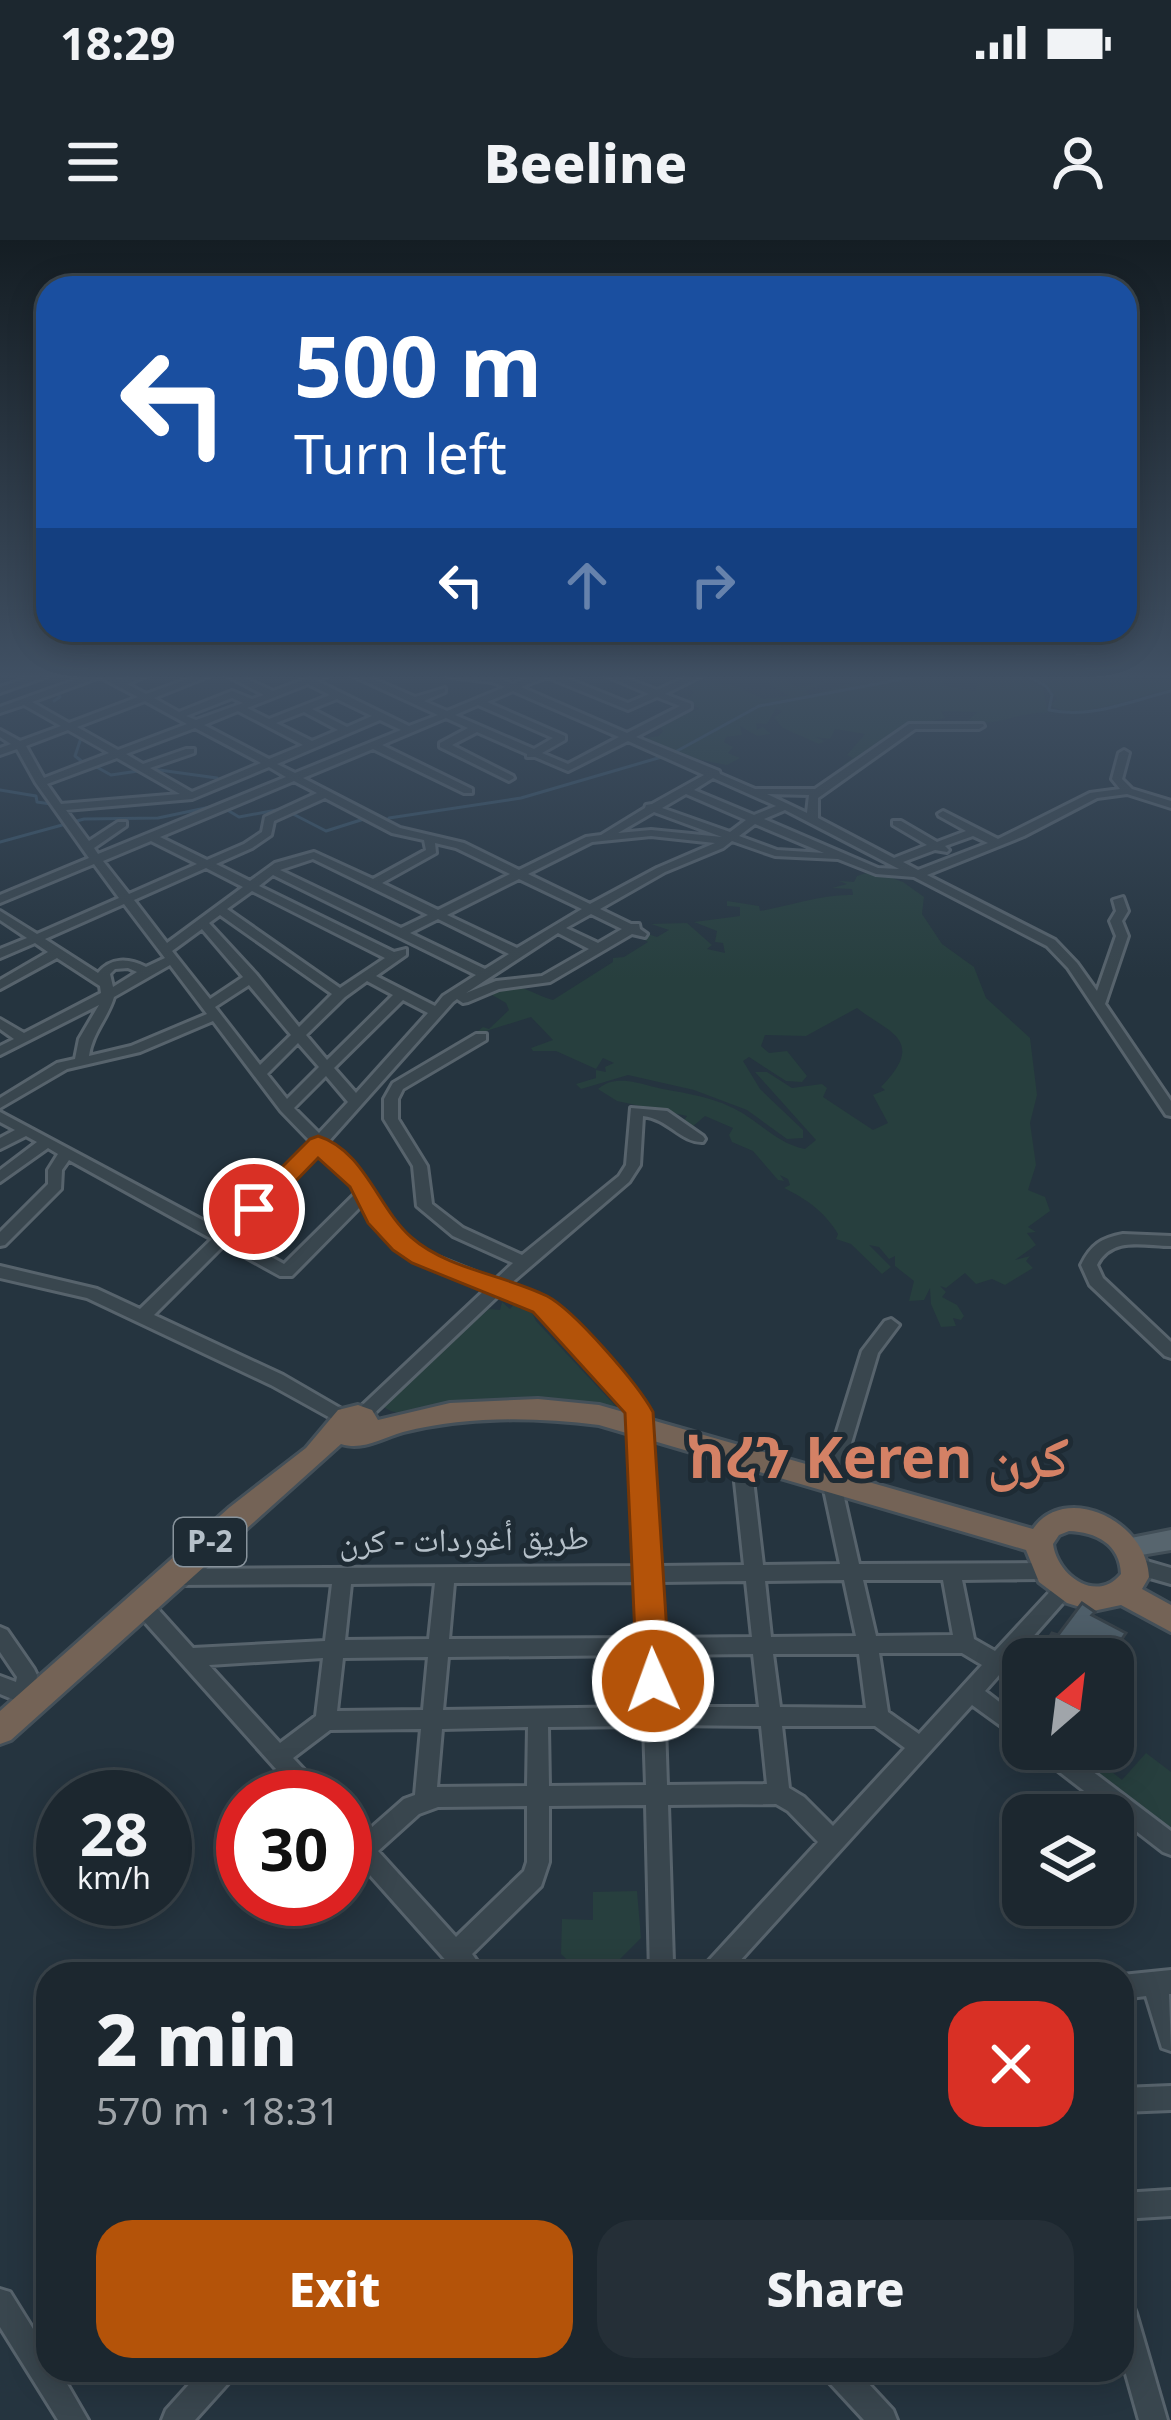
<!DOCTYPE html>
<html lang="en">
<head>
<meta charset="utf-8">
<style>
  :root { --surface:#1c272f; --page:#252f37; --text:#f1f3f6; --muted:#a0a5aa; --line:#3a444b; --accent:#b45309 }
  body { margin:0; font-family:"Noto Sans","Noto Naskh Arabic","Noto Sans Ethiopic",sans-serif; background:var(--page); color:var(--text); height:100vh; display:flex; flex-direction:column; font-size:45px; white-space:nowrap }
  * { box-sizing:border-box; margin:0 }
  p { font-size:39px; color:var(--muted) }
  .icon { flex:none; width:66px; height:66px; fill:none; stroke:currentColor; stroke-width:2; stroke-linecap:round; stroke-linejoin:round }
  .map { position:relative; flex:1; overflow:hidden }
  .side { position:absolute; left:36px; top:1722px; width:1098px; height:420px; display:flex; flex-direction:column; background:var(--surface); border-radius:36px; box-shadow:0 6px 30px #0003,0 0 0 3px var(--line) }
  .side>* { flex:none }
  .top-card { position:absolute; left:36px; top:36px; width:1101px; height:366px; border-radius:36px; box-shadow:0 6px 30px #0003,0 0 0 3px var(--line); background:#1a4fa0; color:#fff; overflow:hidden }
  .needle { width:78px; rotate:28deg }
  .fabs { position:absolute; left:1002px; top:1398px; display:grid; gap:24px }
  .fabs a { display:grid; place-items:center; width:132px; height:132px; border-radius:24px; background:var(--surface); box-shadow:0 6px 30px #0003,0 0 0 3px var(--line); font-size:60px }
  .speed { position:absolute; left:36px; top:1530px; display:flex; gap:24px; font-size:60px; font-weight:700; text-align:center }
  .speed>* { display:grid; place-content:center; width:156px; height:156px; border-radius:50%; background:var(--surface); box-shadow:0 6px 30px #0003,0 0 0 3px var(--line); line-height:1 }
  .speed small { font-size:30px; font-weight:400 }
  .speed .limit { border:18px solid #d22; background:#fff; color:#111 }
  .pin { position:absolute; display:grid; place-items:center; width:102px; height:102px; color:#fff; margin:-51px; border:6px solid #fff; border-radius:50%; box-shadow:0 3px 12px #0007 }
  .me { position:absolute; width:132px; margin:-66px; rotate:358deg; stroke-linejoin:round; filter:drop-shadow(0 0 9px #0008) }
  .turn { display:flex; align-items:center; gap:42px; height:252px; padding:0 60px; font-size:54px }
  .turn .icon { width:156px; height:156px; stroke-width:2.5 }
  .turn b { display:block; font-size:84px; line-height:102px }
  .lanes { display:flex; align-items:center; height:114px; padding:0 60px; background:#0003; justify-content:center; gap:60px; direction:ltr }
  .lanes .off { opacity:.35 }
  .round { display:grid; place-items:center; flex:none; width:126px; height:126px; border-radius:36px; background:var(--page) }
  .overview { display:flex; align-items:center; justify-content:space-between; height:204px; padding:0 60px }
  h1 { font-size:72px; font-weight:800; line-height:90px }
  .action { display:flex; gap:24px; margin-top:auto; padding:24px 60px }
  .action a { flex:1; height:138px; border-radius:36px; background:var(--accent); color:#fff; font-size:48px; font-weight:800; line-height:138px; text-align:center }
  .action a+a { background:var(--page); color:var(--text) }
  .status { display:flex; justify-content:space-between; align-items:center; height:84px; padding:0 60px; background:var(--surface); direction:ltr }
  .status svg { height:33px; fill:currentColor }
  header { display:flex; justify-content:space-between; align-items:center; height:156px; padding:0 60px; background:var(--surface); font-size:54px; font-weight:800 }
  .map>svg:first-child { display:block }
</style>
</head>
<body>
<div class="status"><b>18:29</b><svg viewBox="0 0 49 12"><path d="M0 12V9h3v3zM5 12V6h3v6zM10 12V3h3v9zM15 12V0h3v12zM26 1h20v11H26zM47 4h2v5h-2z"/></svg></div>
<header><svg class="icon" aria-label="menu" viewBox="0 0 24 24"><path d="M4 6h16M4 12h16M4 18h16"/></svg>Beeline<svg class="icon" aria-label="person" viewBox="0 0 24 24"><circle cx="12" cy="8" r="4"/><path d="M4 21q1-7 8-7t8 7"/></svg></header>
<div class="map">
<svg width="1171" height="2180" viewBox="0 0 1171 2180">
  <rect width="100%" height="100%" fill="#25343f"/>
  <g fill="#273f3e">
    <path d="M753,434h17l28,13 29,-6 -22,11 6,3 45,-13 -13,-8h79l-9,4 43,-4 -16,11 35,6 3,-9h10l5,-8h21l29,14 5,25c-29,-2 -55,16 -79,7l8,-8 -36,-1 4,7 -36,8 -61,40 -5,-1 10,-7 -6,-3 18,-21 -30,-5 -5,10 -15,-2 10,4 -6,3 -36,-16 -9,-11 8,-5 -6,-4 -9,16 -11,-1 1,7 6,-3 8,7 -14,2 -17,-10 2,9 -16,2 -2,5 9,5 -5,6 12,5 -13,7c-26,-4 -51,-11 -82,-27l14,-2 4,-5 -5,-6 41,-16 -12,-9 6,-7 -4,-11 41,2 34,15 25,-3z"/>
    <path d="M1035,434l23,9 4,-9h109v15c-27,5 -97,34 -121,16l7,-6z"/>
    <path d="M873,631l30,11 21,15 -2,17 20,30 32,23 12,31 44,40 7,57 -7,28 6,42 -8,25 17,7 5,14 -22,16 8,5 -9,1 9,12 -21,15 15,-4 -4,5 7,7 -28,17 -13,-6 -16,5 -11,-11 -19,15 -6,-2 6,6 -4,5 15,8 7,11 -3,4 -8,-2 3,8 -15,1 -10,-23 -1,-16 -6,12 -15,1 5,-20 -19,-15v-10l-6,3 -10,-12 -10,-2 22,22 -9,7 -31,-30 -15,-5 2,-5c-14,-23 -32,-35 -54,-46l6,-3 -2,-6 -8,-4 4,6 -6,-1 -25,-29 -21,-9 -3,-7 4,-7 -28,-12 -13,11 -9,-5 4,-6 -70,-15 -19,-12c14,-13 35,-8 52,-3 28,7 55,8 83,22 27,13 42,35 72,41l11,-9 -61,-68h12l25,16 30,-4 5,4 -4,9 50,33 15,-7 -15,-28 12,-5 -4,-3c47,-48 6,-55 -24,-79l-51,28 -41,-1 -4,11 8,7 18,-2 20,25 -5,6 -16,-1 -37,-24 -6,4 17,28 43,41v8l-16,1 -40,-29 -53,-20 -66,-15 -47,14 -5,-5 20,-6v-8l10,2 -1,-5 9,-4 -11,-5 -7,11 -40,-18h-23l-2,-3 22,-8 -22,-23 -58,18 10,-8 6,2 20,-19 -3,-7 -19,-11c31,-14 44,2 66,8l60,-38v-4l11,-1 24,-15 -10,-6 1,-5 18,6 12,-7 -18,-6 36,-1 25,22 -5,4 18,4 -2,-10 -8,-1 2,-11 -23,-9 46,-6v-9l-13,-1v-5l32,5 1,5c34,-6 61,-17 93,-16l-1,-6 -20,-1 15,-4 -8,-3 15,1 3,-6z"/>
    <path d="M502,1062l8,7 5,-6 5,6 10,-1 6,13 85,91c-51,-10 -101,-17 -153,-10 -24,3 -63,21 -84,5l3,-11 102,-87 11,1z"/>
    <polygon points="1056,1509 1083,1509 1122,1540 1146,1513 1171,1532 1171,1598"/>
    <polygon points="637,1651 641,1698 605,1734 582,1734 561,1714 562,1679 593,1680 593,1652"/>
  </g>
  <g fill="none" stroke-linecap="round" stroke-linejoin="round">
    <g stroke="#395366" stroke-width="3">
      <path d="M1024,434l22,12 6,9 -3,15c42,9 81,-9 122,-19"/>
      <polyline points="54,461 60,457 57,453"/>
      <polyline points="81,498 75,516 84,523"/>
      <polyline points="677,511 759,466 929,434"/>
      <polyline points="93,525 111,535 138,531"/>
      <polyline points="152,529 217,538"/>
      <polyline points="0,550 36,556 37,562 51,564"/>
      <polyline points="224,568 239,577 282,569"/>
      <polyline points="291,573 326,591 364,579"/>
      <polyline points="389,578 521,558 665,516"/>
      <polyline points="0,602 84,579 158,578 215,566"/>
    </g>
    <g stroke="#57636c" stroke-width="6">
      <g id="minor">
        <polygon points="40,434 48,436 0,453 0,447"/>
        <path d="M91,434h17l11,6 18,-6h14l-24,10 19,10 55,-20h13l-60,24 25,14 53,-21 20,8 12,-4 -40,-21h12l37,17 46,-17h13l-15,7 92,45 29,-11 -89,-41h13l53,23 30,-9v4l-21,9 23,10 58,-24 -13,-5 -42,-5 -5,-3h46l22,10 24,-10h19l72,29 21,-9 -47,-20h13l42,16 36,-16h12l-40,20 26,10v4l-55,29 83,34 1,3 35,15h60l94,-65h74l1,2 -5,3h-64l-97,69v20l76,40 33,-13 -34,-20v-4h8l36,21 29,-11 -27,-15 -1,-2 5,-3 55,28 92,-46 30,-4 -8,-10 7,-26 5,-3 5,3 -7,26 10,10 39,12v7l-44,-14 -30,4 -73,38 -97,39 128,65 22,23 20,28 19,-55 -6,-15 6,-10 -3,-11 10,-3 5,14 -6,10 6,15 -23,68 66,97v15l-5,-1 -98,-147 -21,-22 -133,-69 -38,-3 -38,-15 -63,-3 -43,-15 -9,7 -58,24 -65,37 31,15h8l1,5 7,5 -2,3 -13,-3 -82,48 -51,7 -31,13 -5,1 -6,-4 -4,3 -125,140 37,38 29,47 34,26 67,27 18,-17 -60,-27 -36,-30 -4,-40 -29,-47v-20l9,-16 83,-49h10v6l-83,49 -5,10v20l29,47 5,38 31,24 59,27 97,-79 7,-11 5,-57 36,3 36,25 2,3 -2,3c-22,1 -34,-23 -60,-26l-3,49 -11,17 -120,103 39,16 97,103 14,162 85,-1 -12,-111 3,-5 6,-2 6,2 3,5 13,111 77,-1 -18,-84 40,-129 23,-30 6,-2 8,6 -21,28 -38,127 19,84 186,-1 7,2 3,6 -3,6 -7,2 -83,1 12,59 21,12 63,-68 7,-2 7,2 3,6 -90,102 38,29v22l-51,-37 -244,269h-28l4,-8 114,-124 -30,-31 -12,-7 -108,1 5,157h15l8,4 4,8h-50l-4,-169 -97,1v56l-8,24 -69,68 14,20h-28l-113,-127v-27l8,4 10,11 41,-36 11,-4 6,-66 -91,1 -37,28 30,32 3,7h-25l-167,-187 -3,-6 3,-6 7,-2 7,2 45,50 132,-7 7,-57 -160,1 -7,-2 -3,-6 3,-6 7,-2 468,-3 -12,-160 -92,-97 -36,-15 -134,127 -6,2 -7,-3 -8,6 -74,-41 -184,-87 -87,-20v-12l97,23 43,20 72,-70 -143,-79 -7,10 -1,19 -56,56 -5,1v-14l48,-48v-14l10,-16 -10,-6 -48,34v-12l37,-28 -11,-6 -26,13v-11l15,-8 -15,-8v-10l221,118 90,-88 -30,-31 -68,-90 -73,31 -73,17 -67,39v-10l57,-35 18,-4 4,-20 20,-34 -99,50v-9l14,-7 -14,-10v-10l24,14 77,-40 -1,-7 -43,-28 -57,31v-9l48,-28 -13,-9 -35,15v-9l27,-11 -27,-18v-9l37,23 82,-36 -25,-34 -94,39v-8l89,-37 -53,-75 -19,-34 -17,6v-7l11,-4 -11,-7v-7l20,11 41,-15 -37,-21 -24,8v-6zM100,437l38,20 -69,26 -37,-21zM547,437l81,33 29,-13 23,9 -53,27 -106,-46zM308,444l22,11 -61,24 -22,-11zM513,451l106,46 -51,27 -26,-11 23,-13v-4l-78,-34zM232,458l11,5 -47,17 -10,-4zM337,459l35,17 -25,11 -35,-18zM145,461l42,23 -69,26 -41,-23zM478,465l75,33 -19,11 -79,-34zM238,471l65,34 -34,14 -65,-34zM304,472l34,18 -26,11 -36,-18zM446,478l22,10 -28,15v4l69,34 5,-3 -1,-2 -61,-31 25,-13 50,22v3h8l33,14 60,-30 76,34 -52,29 -6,1 -1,3 -44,27 -15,2 -67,33 -55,-27 -64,-15 -97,-50 70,-29 91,44h8v-4l-90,-44zM380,480l21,10 -106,43 -18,-9zM195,488l66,35 -69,29 -42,-24 44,-15v-4h-8l-43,15 -17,-10zM68,490l41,23 -65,25 -18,-32zM117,518l63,36 -119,10 -14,-20zM269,527l17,10 -188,77 -4,-6 32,-22v-4h-8l-29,19 -23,-31 126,-11zM713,538l63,28 -22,9 -60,-25zM294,541l23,12 -52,24 -3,15 -18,12 -37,16 -47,-23zM686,554l60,26 -16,12 -68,-24zM767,554l42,1 -2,18zM325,558l67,35 32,7 2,10 -53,29 -59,-27 -39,11 -25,18 -34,-17 36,-16 19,-13 3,-14zM785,570l114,59 -21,-1 -114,-49zM654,572l68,25 -71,-7 -33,3zM755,584l69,29 -47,-3 -38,-14zM651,596l64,7 -58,25 -67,36 -62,-30 64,-32zM973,596l15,7 -70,27 -15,-8 32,-12 12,2 2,-2 -4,-4zM151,601l46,23 -68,30 -26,-33zM435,603l21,5 54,26 -72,36 -56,-27 54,-30zM313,619l115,56 -27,13 -121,-58zM206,628l37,19 -76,56 -33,-43zM273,635l203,100 -33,21 -8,10 -59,-30 30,-21v-6l-12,3 -135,-66zM519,639l63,30 -65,39 -70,-33zM252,651l133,67 -45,30 -113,-79zM124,664l41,54 -19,9c-17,-9 -35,-10 -48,6l-53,-34zM591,674l31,15 -24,14 -32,-15zM220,675l112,79 -33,33 -43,-53 -47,-51zM438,679l71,35 -24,15 -75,-36zM202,689l41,48 -33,22 -38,-48zM558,693l31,16 -47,27 -46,5 -30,12zM170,725l37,49 -76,32 -42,10c3,-23 19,-38 25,-59zM128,728l9,4 -24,15 -3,-13 5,-5zM367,741l26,14 -66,65 -21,-25 39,-38zM249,745l42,50 -31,30 -45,-58zM403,760l25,13 -72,80 -22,-25zM298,803l21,24 -32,32 -20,-25zM326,836l22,26 -29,31 -25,-25zM320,911l38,40 -74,73 -51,-28zM364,963l20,32 32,26 70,28 -134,126 -69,-40 -129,-60 70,-70 56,31h12zM844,1340l12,56 -85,1 -6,-56zM863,1340h80l10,55 -77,1zM746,1341l6,56 -90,1 -2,-56zM641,1342l1,56 -193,1 5,-56zM435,1343l-6,56 -84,1 6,-56zM879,1413h83l20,12 -63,69 -31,-22zM753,1414l6,53h-95l-2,-52zM773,1414h86l7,54 -86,-1zM642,1415l2,52 -201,3 5,-53zM428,1417l-5,53 -86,1 6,-53zM323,1418l-7,58 -36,27 -71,-78zM665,1485l96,1 6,58 -100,1zM644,1486l2,59 -97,1 -1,-59zM782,1486h93l30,22 -72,78 -29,-29 -15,-9zM528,1487l-1,59 -90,1 5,-58zM527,1566v56l-3,9 -68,66 -78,-86 41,-37 19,-7z"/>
        <path d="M1123,994l48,2v10c-28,0 -59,-10 -74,19l6,13 68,64v16l-6,-2 -75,-71 -9,-20c10,-20 20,-27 42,-31z"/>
        <polygon points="1136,1318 1171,1328 1171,1344 1129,1332 1126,1326 1129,1320"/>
        <polygon points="0,1387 7,1390 34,1429 37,1435 35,1451 42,1462 39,1469 32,1471 17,1461 0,1454 0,1436 16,1442 17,1437 0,1412"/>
        <polygon points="1036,1509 1063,1509 1171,1591 1171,1615 1163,1612 1039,1516"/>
        <polygon points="1171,1730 1171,1754 1169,1754 1171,1811 1162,1808 1146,1756 1122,1759 1122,1735"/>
        <polygon points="1171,1846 1171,1870 1122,1872 1122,1848"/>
        <polygon points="1171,1950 1171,1976 1122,1979 1122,1953"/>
        <polygon points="0,2049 10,2052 48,2113 48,2130 59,2130 88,2180 58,2180 0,2087"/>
        <polygon points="1122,2059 1132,2063 1136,2073 1167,2180 1139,2180 1122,2120"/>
        <polygon points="202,2130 235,2130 231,2140 195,2180 162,2180 166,2170"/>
        <polygon points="823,2130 856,2130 893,2170 897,2180 864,2180 827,2140"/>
      </g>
    </g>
    <g stroke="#424f58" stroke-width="6">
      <polygon id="major" points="1171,1290 1171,1310 1129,1317 1121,1314 1117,1307 1121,1300"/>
    </g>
    <g stroke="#445059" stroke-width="6">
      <path id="highway" d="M538,1159l61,6 434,124c32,-47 114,-8 116,48l-7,12 29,16v27l-50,-27 -28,6 -26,-8 -28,-21 -13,-32 -427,-125c-66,-8 -131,-9 -196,7 -21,6 -40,19 -62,12l-330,296 -11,4v-33l230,-204 76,-59 32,-38 20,-5 14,5 6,10 72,-17zM1069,1291c27,1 51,13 52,43 -25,30 -64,1 -68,-30l6,-9z"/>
    </g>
    <use href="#minor" fill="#39464e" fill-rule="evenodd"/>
    <use href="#major" fill="#57656e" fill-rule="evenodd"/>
    <use href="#highway" fill="#746356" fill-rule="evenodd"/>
  </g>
  <polygon fill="#43515a" points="1093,1375 1118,1411 1112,1419 1037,1419 1044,1405"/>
  <polygon fill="#4e5e69" stroke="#37424a" stroke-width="3" points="1082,1363 1095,1372 1092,1375 1126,1393 1108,1419 1049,1419 1051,1409 1044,1405 1052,1393 1058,1395"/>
  <linearGradient id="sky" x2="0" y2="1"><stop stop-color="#141d23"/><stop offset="0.59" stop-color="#405063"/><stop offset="1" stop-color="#405063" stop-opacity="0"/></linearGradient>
  <rect width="1171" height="739" fill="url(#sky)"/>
  <path fill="#b45309" stroke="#753606" stroke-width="3" d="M318,896c46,14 60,72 93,101 36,32 94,38 136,59 27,14 91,88 106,116l17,269 -5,10 -12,5 -11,-5 -5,-10 -12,-268 -92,-101 -121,-49 -19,-13 -25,-27 -18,-36 -32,-29 -55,57h-17l-4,-6 4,-6 64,-64z"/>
  <g text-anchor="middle" stroke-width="10" stroke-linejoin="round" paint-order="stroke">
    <rect fill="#1e2b34" stroke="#88939c" stroke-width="3" x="174" y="1278" width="72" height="48" rx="9"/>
    <g font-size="30" font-weight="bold" fill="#b5c0c9">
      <text x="210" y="1312">P-2</text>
    </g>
    <g font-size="33" fill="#b5c0c9" stroke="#1e2b34">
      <text transform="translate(464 1299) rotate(-1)" y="12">طريق أغوردات - كرن</text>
    </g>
    <g font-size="57" font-weight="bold" fill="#d48165" stroke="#1e2b34">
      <text x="878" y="1238">ከረን Keren كرن</text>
    </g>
  </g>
</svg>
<div class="fabs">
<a><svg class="needle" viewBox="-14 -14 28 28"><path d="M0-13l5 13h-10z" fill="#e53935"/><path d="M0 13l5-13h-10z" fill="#a0a5aa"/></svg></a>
<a><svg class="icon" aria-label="layers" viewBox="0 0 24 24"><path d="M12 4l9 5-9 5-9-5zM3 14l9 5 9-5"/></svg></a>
</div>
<div class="speed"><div>28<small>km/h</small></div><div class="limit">30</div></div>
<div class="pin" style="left:254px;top:969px;background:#d93025"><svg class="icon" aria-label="arrive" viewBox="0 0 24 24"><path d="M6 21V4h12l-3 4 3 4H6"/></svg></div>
<svg class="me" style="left:653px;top:1441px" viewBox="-20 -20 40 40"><circle r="17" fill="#b45309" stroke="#fff" stroke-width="3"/><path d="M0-11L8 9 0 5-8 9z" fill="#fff"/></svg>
<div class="top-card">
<div class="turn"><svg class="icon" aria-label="left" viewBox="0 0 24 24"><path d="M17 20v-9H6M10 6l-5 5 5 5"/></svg><div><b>500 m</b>Turn left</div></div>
<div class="lanes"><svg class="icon" aria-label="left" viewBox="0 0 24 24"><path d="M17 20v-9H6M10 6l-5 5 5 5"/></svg><svg class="icon off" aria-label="ahead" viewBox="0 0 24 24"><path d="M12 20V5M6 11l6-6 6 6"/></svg><svg class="icon off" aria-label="right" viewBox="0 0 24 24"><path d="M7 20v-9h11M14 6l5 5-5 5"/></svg></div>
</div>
<section class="side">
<div class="overview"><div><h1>2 min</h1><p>570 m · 18:31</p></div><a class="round" style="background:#d93025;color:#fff"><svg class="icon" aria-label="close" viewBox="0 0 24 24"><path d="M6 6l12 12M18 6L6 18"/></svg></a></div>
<div class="action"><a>Exit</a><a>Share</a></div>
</section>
</div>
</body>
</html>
